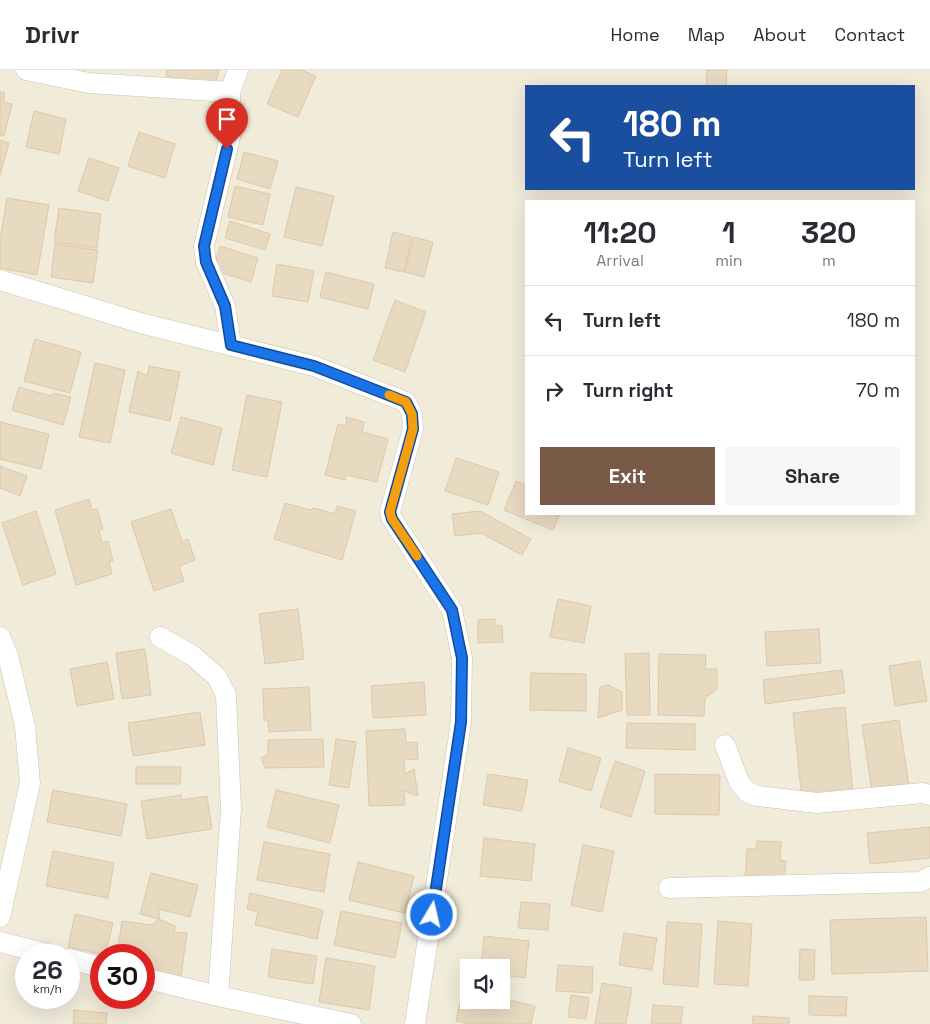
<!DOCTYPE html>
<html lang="en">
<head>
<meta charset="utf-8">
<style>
  :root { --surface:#fff; --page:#f7f7f7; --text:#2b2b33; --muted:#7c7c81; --line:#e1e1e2; --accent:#785a47 }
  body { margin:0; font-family:"Space Grotesk",sans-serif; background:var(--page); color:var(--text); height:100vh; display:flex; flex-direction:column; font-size:19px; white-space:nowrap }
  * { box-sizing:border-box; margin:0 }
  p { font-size:16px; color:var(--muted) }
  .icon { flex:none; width:28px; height:28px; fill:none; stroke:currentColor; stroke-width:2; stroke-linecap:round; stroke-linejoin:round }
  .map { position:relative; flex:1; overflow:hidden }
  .sheet { position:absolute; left:525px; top:130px; width:390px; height:315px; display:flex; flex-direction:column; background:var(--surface); border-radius:0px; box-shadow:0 5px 20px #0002 }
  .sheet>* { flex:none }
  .hud { position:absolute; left:525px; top:15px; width:390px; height:105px; border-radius:0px; box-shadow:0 5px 20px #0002; background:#1a4fa0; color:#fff; overflow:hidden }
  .tools { position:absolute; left:460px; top:889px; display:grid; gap:10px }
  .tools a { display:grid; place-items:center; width:50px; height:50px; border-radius:0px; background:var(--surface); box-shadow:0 5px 20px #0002; font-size:25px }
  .speed { position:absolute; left:15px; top:874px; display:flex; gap:10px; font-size:25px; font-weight:700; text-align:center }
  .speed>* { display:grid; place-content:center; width:65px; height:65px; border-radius:50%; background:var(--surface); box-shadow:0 5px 20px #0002; line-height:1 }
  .speed small { font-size:12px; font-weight:400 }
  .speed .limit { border:8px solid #d22; background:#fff; color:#111 }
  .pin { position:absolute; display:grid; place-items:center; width:42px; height:42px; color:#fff; margin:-51px -21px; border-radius:50% 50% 50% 0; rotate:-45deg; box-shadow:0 0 5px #0007 }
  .pin .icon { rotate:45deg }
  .me { position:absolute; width:55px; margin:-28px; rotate:9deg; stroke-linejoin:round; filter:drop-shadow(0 0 4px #0008) }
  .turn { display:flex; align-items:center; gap:18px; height:105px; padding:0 15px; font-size:22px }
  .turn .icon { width:65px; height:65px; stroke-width:2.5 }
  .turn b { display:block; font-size:35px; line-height:42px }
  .eta { display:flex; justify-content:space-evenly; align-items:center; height:85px; text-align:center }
  .eta b { font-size:30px; font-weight:600; line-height:35px }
  .action { display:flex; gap:10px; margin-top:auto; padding:10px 15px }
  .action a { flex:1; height:58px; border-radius:0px; background:var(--accent); color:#fff; font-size:20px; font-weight:600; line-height:58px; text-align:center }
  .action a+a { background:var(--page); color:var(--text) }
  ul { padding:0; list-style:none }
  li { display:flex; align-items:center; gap:15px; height:70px; padding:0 15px; border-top:1px solid var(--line) }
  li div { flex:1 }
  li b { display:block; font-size:19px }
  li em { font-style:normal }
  header { display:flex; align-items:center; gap:30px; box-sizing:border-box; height:70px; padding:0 25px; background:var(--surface); border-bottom:1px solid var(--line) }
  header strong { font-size:24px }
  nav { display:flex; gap:28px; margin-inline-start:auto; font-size:18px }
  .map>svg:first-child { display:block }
</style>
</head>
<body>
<header>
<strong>Drivr</strong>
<nav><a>Home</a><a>Map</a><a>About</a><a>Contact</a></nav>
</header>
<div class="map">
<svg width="930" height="954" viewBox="0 0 930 954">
  <rect width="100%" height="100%" fill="#faf8eb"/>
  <path fill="#f1ebda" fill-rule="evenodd" d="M0,0h930v954h-930zM526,16h388v103h-388zM526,131h388v313h-388zM26,885h43v43h-43zM101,885h43v43h-43zM469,898h32v32h-32z"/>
  <g fill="#e8d9c1" stroke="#dec8a8">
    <polygon points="167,0 219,0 215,17 166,6"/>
    <polygon points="282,0 301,0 316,6 298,47 267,34"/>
    <polygon points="707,0 727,0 726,16 706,16"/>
    <polygon points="0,22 5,23 3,32 12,34 4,66 0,65"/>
    <polygon points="34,41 66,49 59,84 26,77"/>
    <polygon points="139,62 175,74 165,108 128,96"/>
    <polygon points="0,70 9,73 0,105"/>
    <polygon points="244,82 278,91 270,119 237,109"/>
    <polygon points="89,88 119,98 108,131 78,121"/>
    <polygon points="235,116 270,124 263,155 228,147"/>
    <polygon points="296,117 334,126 322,176 284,167"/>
    <polygon points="7,128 49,135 37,205 0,198 0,170"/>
    <polygon points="59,138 101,144 97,178 54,172"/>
    <polygon points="230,151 270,164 265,180 225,168"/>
    <polygon points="393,162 412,167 404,202 385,198"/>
    <polygon points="414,167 433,172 424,207 405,202"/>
    <polygon points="55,174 98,180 93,213 51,207"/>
    <polygon points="220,176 258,188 251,212 213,200"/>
    <polygon points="277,194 314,201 308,232 272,226"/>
    <polygon points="326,202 374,214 368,239 320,227"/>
    <polygon points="395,230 426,242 405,302 373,290"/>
    <polygon points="35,269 81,282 70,323 24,311"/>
    <polygon points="95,293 125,300 110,373 79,367"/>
    <polygon points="149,296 180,302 170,351 129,342 138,301 147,306"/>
    <polygon points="19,317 51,326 53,323 71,327 63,355 12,340"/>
    <polygon points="247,325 282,332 267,407 232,400"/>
    <polygon points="181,347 222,358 213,395 171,383"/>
    <polygon points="346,347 364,352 362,362 388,369 377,412 346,405 345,410 325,405 338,354 347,356"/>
    <polygon points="0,352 49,364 41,399 0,389"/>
    <polygon points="456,388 499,402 488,435 445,421"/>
    <polygon points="0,396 27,406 20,426 0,418"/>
    <polygon points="516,411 526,415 526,444 560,444 553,460 504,440"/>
    <polygon points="89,429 92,440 97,439 103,459 99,460 102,473 108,471 113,491 109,492 112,504 76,515 55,440"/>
    <polygon points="285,433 310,440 314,438 335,444 337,436 356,441 342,490 274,469"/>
    <polygon points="171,439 182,472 188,469 195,490 179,496 184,511 154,521 131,452"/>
    <polygon points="36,441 56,504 23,515 2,453"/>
    <polygon points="480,441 531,469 522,485 481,463 455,466 452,444"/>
    <polygon points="558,529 591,536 584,573 550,567"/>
    <polygon points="298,539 304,589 265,594 259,544"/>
    <polygon points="495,549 495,556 502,556 503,572 478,573 478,550"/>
    <polygon points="819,559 821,593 767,596 765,562"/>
    <polygon points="145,579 151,625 122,629 116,583"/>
    <polygon points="649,583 650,645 627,645 625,584"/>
    <polygon points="659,584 706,585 705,599 717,599 717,619 705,628 704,646 658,645"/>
    <polygon points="920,591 927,631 895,636 889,596"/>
    <polygon points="107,592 114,629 77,636 70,599"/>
    <polygon points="842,600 845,623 765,634 763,610"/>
    <polygon points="531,603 586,604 586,641 530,640"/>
    <polygon points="424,612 426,645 373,648 371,616"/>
    <polygon points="608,615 622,622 622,640 598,648 600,617"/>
    <polygon points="309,617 311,660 269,662 268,650 264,650 263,619"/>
    <polygon points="845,637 853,725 802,730 793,643"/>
    <polygon points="200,642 205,675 133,686 128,653"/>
    <polygon points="899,650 909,716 872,721 862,655"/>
    <polygon points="627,653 695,654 695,680 626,678"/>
    <polygon points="405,659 406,673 417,672 418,689 404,690 405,704 414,699 418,726 404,721 405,735 369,736 366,661"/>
    <polygon points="323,669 324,697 265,698 261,688 268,685 268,670"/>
    <polygon points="336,669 356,672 349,718 329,715"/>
    <polygon points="568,678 601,688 591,721 559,711"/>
    <polygon points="615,691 645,701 631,747 600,737"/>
    <polygon points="136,697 181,697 180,714 136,714"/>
    <polygon points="488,704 528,710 522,741 483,735"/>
    <polygon points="655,704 720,705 719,745 655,744"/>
    <polygon points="53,720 127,734 121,766 47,752"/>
    <polygon points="276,720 339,735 330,773 267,757"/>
    <polygon points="181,725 182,730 207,726 212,759 147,769 141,731"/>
    <polygon points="930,757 930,788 870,794 867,763"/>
    <polygon points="484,768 535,774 531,811 480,806"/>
    <polygon points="757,771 781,772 780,790 786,791 784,814 745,811 747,779 756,779"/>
    <polygon points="264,772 330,784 324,822 257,810"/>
    <polygon points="583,775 614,781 602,842 571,835"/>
    <polygon points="53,781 114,793 108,828 46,816"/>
    <polygon points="358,792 414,806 405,843 349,830"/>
    <polygon points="151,803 198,815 190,847 159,839 159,849 140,844"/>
    <polygon points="250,823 323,840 317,869 255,855 258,842 247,839"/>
    <polygon points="521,832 550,834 548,860 518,858"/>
    <polygon points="341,841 402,853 395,888 334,875"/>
    <polygon points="75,844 113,853 105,885 68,877"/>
    <polygon points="926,847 928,901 832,904 830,850"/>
    <polygon points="159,849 175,856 174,862 187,863 181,906 144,901 144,885 117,885 122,851 152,855"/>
    <polygon points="718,851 752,854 748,916 714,914"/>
    <polygon points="667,852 702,854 698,917 663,914"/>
    <polygon points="624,863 657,868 652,900 619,895"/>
    <polygon points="484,866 529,871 525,908 501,905 501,898 481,898"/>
    <polygon points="272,879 317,886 313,914 268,907"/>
    <polygon points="800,879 815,880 814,910 799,910"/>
    <polygon points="326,888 375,896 369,940 319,932"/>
    <polygon points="558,895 593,897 592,923 556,921"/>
    <polygon points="602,913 632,918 626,954 595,954"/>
    <polygon points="463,920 469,921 469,930 501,930 501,928 535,936 531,954 469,954 456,951"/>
    <polygon points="571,925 589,928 586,949 568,947"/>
    <polygon points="809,926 847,927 846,946 809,945"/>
    <polygon points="653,935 683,937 681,954 651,954"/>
    <polygon points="74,940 107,943 106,954 73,954"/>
    <polygon points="753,946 789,948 789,954 752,954"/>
  </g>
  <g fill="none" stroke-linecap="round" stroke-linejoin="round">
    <g stroke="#ccc3b2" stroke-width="21">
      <g id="street">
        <polyline points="26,0 89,13 230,22"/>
        <polyline points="0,210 144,254 314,296 406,332 412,344 413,359 390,442 392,449 452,540 462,588 461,652 415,954"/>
        <polyline points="231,275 225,236 206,192 204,176 231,63 230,22 238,0"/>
        <polyline points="0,567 8,586 25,656 30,713 0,847"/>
        <polyline points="160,567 193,586 217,607 226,625 231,739 218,926"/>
        <polyline points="725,675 739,712 747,722 758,726 817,733 923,723 930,725"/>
        <polyline points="669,818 920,812 930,807"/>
        <polyline points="0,872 51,885"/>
        <polyline points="69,889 101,897"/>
        <polyline points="144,908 218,926 351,954"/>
      </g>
    </g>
    <use href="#street" stroke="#fff" stroke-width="20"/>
  </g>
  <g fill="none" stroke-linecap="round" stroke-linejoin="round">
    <g stroke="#114b97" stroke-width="12">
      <polyline id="route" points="227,79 204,176 206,192 225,236 231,275 314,296 406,332 412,344 413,359 390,442 392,449 452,540 462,588 461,652 432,845"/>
    </g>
    <use href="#route" stroke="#1a73e8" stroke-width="9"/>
    <polyline stroke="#f59e0b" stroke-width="9" points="389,325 406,332 412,344 413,359 390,442 392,449 417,486"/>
  </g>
</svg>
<div class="tools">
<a><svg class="icon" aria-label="sound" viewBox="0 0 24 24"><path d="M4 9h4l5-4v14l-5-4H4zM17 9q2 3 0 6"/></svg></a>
</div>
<div class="speed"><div>26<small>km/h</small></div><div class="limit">30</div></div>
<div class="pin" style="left:227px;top:79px;background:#d93025"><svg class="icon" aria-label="arrive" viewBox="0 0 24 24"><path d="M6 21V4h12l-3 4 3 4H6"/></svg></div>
<svg class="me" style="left:432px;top:845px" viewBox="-20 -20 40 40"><circle r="17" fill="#1a73e8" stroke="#fff" stroke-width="3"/><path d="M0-11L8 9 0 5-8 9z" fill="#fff"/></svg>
<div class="hud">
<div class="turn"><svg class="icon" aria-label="left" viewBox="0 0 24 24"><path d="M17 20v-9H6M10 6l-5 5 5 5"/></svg><div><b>180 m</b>Turn left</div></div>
</div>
<section class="sheet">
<div class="eta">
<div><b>11:20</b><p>Arrival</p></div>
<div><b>1</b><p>min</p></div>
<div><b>320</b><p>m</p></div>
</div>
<ul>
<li><svg class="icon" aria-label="left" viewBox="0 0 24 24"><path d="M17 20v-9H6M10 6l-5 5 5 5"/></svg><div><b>Turn left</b></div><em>180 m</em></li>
<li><svg class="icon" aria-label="right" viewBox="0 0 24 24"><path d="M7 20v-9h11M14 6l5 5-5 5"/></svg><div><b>Turn right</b></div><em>70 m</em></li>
</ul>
<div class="action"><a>Exit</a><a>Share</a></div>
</section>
</div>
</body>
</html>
